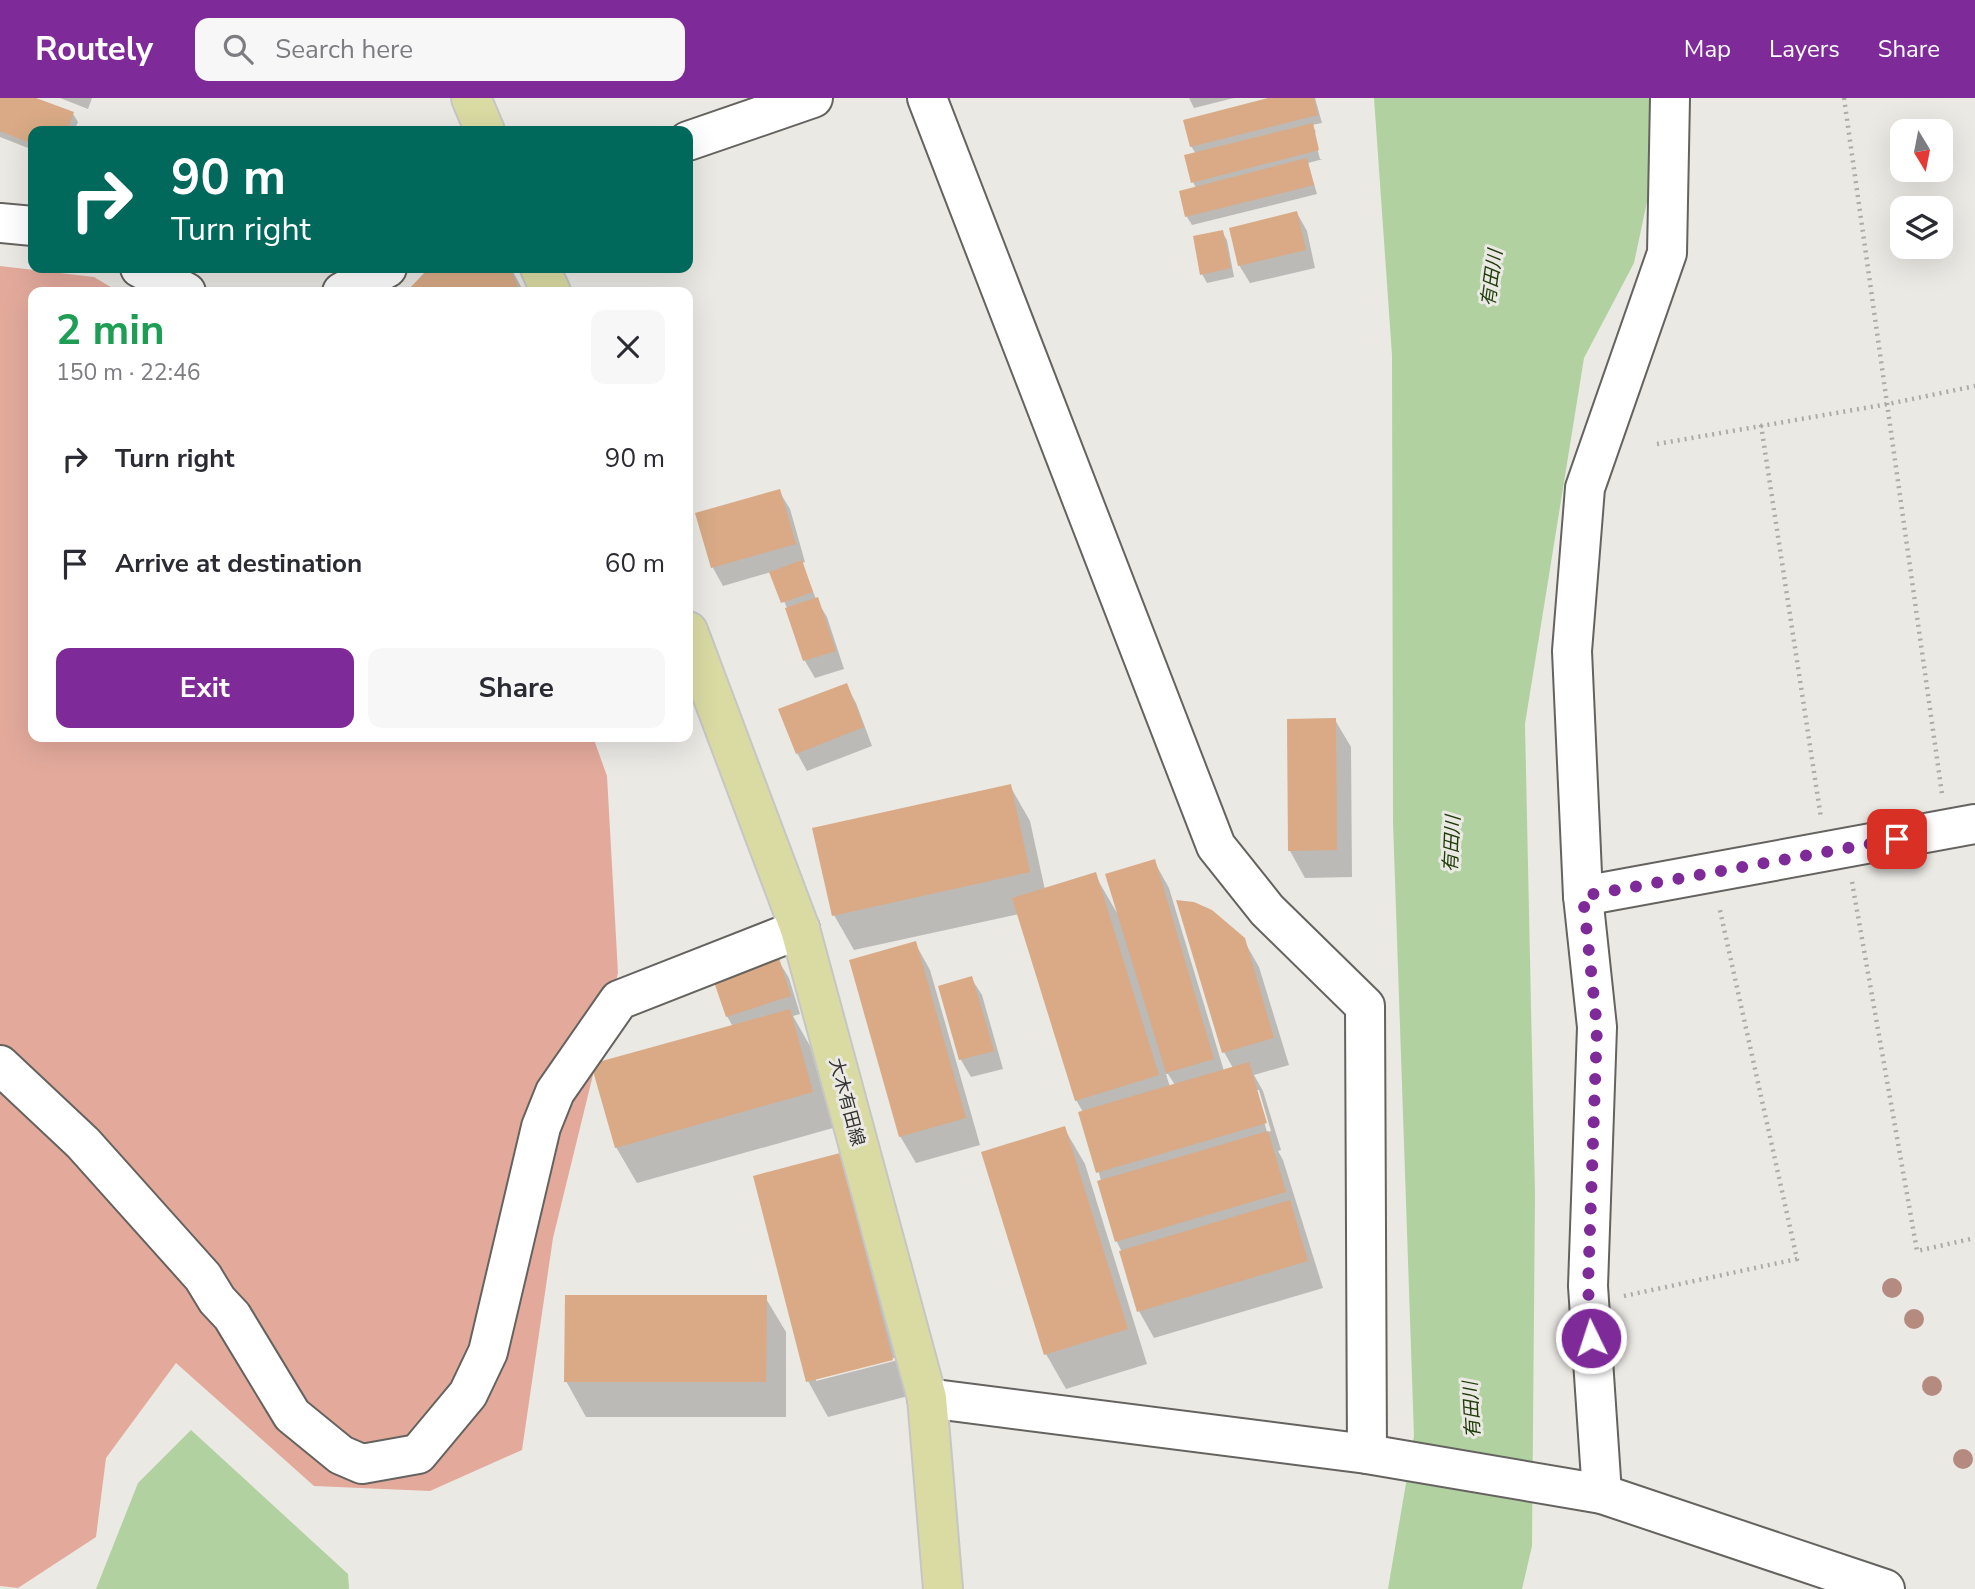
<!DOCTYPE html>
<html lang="en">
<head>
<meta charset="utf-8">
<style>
  :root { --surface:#fff; --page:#f7f7f7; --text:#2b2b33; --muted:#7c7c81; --accent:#7f2a99 }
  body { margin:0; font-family:"Nunito Sans","Noto Sans JP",sans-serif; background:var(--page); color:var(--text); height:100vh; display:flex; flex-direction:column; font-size:26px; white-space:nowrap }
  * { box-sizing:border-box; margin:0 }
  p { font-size:23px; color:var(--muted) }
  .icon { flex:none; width:38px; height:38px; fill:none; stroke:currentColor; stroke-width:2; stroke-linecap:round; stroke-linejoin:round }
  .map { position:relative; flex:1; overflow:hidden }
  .details { position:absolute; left:28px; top:189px; width:665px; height:455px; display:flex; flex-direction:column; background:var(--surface); border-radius:14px; box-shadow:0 7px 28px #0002 }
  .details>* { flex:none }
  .banner { position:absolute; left:28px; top:28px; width:665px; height:147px; border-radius:14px; box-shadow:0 7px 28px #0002; background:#00695c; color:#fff; overflow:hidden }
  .needle { width:46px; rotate:170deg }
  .fabs { position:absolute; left:1890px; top:21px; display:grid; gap:14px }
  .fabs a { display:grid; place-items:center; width:63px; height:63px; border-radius:14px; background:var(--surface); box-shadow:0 7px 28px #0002; font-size:35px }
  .pin { position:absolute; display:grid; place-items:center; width:60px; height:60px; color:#fff; margin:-30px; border-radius:14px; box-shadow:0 4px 10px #0006 }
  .me { position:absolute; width:77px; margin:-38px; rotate:356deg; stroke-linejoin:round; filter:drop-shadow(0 0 5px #0008) }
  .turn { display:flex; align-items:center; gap:24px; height:147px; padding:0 28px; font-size:32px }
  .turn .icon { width:91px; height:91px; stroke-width:2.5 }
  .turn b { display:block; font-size:49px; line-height:60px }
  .round { display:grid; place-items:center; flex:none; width:74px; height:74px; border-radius:14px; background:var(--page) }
  .overview { display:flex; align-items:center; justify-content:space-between; height:119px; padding:0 28px }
  h1 { font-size:42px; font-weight:700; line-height:52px; color:#1e9e55 }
  .primary-button { display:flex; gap:14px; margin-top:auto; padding:14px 28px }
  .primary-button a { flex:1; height:80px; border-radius:14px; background:var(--accent); color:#fff; font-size:28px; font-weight:700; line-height:80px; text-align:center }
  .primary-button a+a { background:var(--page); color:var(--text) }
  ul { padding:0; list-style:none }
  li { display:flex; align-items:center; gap:21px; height:105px; padding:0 28px }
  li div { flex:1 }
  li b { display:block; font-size:26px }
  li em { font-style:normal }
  header { display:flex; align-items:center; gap:42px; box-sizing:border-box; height:98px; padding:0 35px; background:var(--accent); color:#fff }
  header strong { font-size:33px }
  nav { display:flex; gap:38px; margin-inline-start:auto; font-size:24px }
  .search { width:490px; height:63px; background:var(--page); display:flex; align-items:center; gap:18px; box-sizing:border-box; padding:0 24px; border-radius:14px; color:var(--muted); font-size:26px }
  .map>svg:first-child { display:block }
</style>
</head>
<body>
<header>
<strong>Routely</strong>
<div class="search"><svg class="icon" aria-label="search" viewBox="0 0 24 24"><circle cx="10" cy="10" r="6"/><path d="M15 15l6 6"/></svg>Search here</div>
<nav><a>Map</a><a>Layers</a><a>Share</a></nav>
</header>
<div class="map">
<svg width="1975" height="1491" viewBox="0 0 1975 1491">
  <rect width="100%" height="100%" fill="#ebe9e4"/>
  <polygon fill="#e3aa9c" points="0,168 94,179 119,194 33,194 33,639 593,639 607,678 618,875 553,1140 522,1352 430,1393 314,1388 176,1265 106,1360 96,1439 18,1490 0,1488"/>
  <g fill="#b1d1a1">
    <polygon points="1374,0 1651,0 1655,66 1634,165 1584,260 1525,626 1535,1095 1532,1448 1522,1491 1388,1491 1414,1338 1393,724 1392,257"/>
    <polygon points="191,1332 348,1476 349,1491 96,1491 138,1385"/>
  </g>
  <g fill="#0003" fill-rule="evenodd">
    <polygon points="0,0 31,0 73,16 78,24 74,33 33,33 33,52 0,39"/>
    <polygon points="60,0 92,0 88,11"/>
    <polygon points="1189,0 1234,0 1194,10"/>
    <polygon points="1275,0 1315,0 1322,25 1312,27 1316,34 1313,34 1320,61 1323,61 1308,65 1317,96 1192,127 1187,119 1181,94 1196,90 1193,84 1196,56 1191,48"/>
    <polygon points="1297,115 1307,133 1315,170 1250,185 1239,167"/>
    <polygon points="1222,134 1227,142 1234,179 1207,185 1202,176"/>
    <polygon points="431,170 511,170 524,194 409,194"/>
    <polygon points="779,393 790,411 805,464 802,465 816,501 827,519 844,571 815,580 805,563 788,512 771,474 723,488 713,470 697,416"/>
    <polygon points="846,587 856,605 872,648 807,673 797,655"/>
    <polygon points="1335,622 1351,649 1352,779 1305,780 1290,753"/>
    <path d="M1010,688l20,35 15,69 50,-15 22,38 37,-52 15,27 55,183 9,-3 -9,-16 19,-113 16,28 30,98 -35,10 9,16 18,59 -3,1 5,9 40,128 -169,50 -15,-27 -17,-59 -5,-10 -34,-130 -7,-12 -57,-186 -165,36 -20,-35zM1166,976h2l7,11 -5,2zM1255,992h4l12,41 -4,1z"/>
    <polygon points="915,845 930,872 980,1047 916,1065 900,1038"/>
    <polygon points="778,862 789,880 800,916 793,918 810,948 833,1030 637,1085 616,1049 733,929 727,918"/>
    <polygon points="971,880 982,897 1003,971 971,979 961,962 940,889"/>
    <polygon points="1064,1030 1085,1066 1147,1266 1066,1291 1046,1256"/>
    <path d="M839,1057l21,35 52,205 -84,22 -20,-36zM901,1258l1,3 -86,22v-3z"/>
    <polygon points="765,1199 786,1234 786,1319 586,1319 566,1283"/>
  </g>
  <g fill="#d9aa85">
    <polygon points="0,0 36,0 74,14 67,33 33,33 33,46 0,33"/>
    <polygon points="1268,0 1314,0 1318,17 1190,49 1183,22"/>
    <polygon points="1313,25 1319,52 1191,85 1184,57"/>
    <polygon points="1307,60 1314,87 1185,119 1179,93"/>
    <polygon points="1297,113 1306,152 1238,168 1229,130"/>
    <polygon points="1223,132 1231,170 1200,177 1193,138"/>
    <polygon points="429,170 510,170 520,194 406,194"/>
    <polygon points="780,391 796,446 711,470 695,415"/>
    <polygon points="802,462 813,494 781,505 769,474"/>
    <polygon points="818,499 836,553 803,563 785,510"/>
    <polygon points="847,585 864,629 796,656 778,611"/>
    <polygon points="1336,620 1337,752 1288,753 1287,621"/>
    <polygon points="1011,686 1030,774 832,818 812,730"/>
    <polygon points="1155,761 1214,961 1166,975 1105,776"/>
    <polygon points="1096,774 1159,977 1075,1003 1012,800"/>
    <polygon points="1176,802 1194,804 1212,812 1245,840 1274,940 1222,955"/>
    <polygon points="916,843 966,1020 899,1039 849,862"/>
    <polygon points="779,860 791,898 726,919 713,881"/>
    <polygon points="972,878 994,953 959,962 938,888"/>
    <polygon points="790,911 813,994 615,1050 591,966"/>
    <polygon points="1249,964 1267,1025 1096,1075 1078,1014"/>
    <polygon points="1065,1028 1128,1231 1044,1257 981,1054"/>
    <polygon points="1268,1033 1286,1094 1115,1144 1097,1083"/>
    <polygon points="840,1055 893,1262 806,1284 753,1078"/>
    <polygon points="1290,1102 1308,1163 1137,1214 1119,1153"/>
    <polygon points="565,1197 767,1197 766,1284 564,1284"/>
  </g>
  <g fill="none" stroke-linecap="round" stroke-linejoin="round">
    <g stroke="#65635f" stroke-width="42">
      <g id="minor">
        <polyline points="927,0 1216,748 1267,812 1365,908 1367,1356"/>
        <polyline points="688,43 813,0"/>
        <polyline points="0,125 33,128"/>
        <polyline points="140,170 186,194"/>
        <polyline points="342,194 387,170"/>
        <polyline points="1583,798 1975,726"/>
        <polyline points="0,967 83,1045 203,1179 217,1202 232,1218 292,1317 341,1357 362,1366 418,1356 468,1296 488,1254 541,1029 555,994 619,902 800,831"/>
        <polyline points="927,1300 1367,1356 1602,1396 1885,1491"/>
        <polyline points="1602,1396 1588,1188 1597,929 1583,798 1572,553 1585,390 1667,155 1670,0"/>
      </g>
    </g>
    <g stroke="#c6c6c5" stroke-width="42">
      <g id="major">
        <polyline points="471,0 485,33"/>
        <polyline points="540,170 551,194"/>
        <polyline points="688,533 800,831 927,1300 943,1491"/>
      </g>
    </g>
    <g stroke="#acaba7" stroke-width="4.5" stroke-dasharray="2 5" stroke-linecap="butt">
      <polyline points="1844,0 1942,696"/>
      <polyline points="1761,327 1821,720"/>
      <polyline points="1657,346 1888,306 1975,288"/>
      <polyline points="1852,784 1917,1153 1975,1140"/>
      <polyline points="1624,1198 1797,1161 1719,808"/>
    </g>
    <use href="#minor" stroke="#fff" stroke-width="38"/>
    <use href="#major" stroke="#dadba3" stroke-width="38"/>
  </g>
  <g fill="#b58b80">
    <circle cx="1892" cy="1190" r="10"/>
    <circle cx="1914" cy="1221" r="10"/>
    <circle cx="1932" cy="1288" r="10"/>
    <circle cx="1963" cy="1361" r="10"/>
  </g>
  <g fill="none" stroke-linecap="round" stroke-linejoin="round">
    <polyline stroke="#7f2a99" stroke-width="12" stroke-dasharray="0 21.6" points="1591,1240 1588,1188 1597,929 1583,798 1897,741"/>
  </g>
  <g text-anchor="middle" stroke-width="6" stroke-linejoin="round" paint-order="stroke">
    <g font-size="18" fill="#333231" stroke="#ebe9e4">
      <text transform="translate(847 1004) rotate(75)" y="6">大木有田線</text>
    </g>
    <g font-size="19" font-style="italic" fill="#1e3c09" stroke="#ebe9e4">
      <text transform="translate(1491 180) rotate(-82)" y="7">有田川</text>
      <text transform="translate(1451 746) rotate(-87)" y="7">有田川</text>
      <text transform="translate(1471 1312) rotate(-93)" y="7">有田川</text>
    </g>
  </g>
</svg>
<div class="fabs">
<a><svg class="needle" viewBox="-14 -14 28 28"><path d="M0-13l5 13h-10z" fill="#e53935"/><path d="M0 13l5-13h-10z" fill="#7c7c81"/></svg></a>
<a><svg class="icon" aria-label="layers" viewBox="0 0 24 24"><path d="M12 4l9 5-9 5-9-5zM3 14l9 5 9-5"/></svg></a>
</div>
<div class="pin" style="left:1897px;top:741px;background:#d93025"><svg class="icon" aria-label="arrive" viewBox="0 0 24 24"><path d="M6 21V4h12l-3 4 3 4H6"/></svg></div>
<svg class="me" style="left:1591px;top:1240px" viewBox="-20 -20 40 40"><circle r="17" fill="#7f2a99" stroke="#fff" stroke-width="3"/><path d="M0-11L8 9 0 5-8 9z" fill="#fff"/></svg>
<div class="banner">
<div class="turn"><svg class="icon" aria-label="right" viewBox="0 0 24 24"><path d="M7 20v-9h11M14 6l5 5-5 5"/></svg><div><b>90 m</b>Turn right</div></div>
</div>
<section class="details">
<div class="overview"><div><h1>2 min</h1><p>150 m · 22:46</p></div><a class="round"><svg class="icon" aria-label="close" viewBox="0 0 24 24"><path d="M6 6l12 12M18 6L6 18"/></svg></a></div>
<ul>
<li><svg class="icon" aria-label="right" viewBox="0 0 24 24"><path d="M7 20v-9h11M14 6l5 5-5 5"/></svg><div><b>Turn right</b></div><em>90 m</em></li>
<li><svg class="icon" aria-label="arrive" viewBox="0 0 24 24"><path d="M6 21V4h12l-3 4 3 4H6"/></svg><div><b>Arrive at destination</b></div><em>60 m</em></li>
</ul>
<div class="primary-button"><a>Exit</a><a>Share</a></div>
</section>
</div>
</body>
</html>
